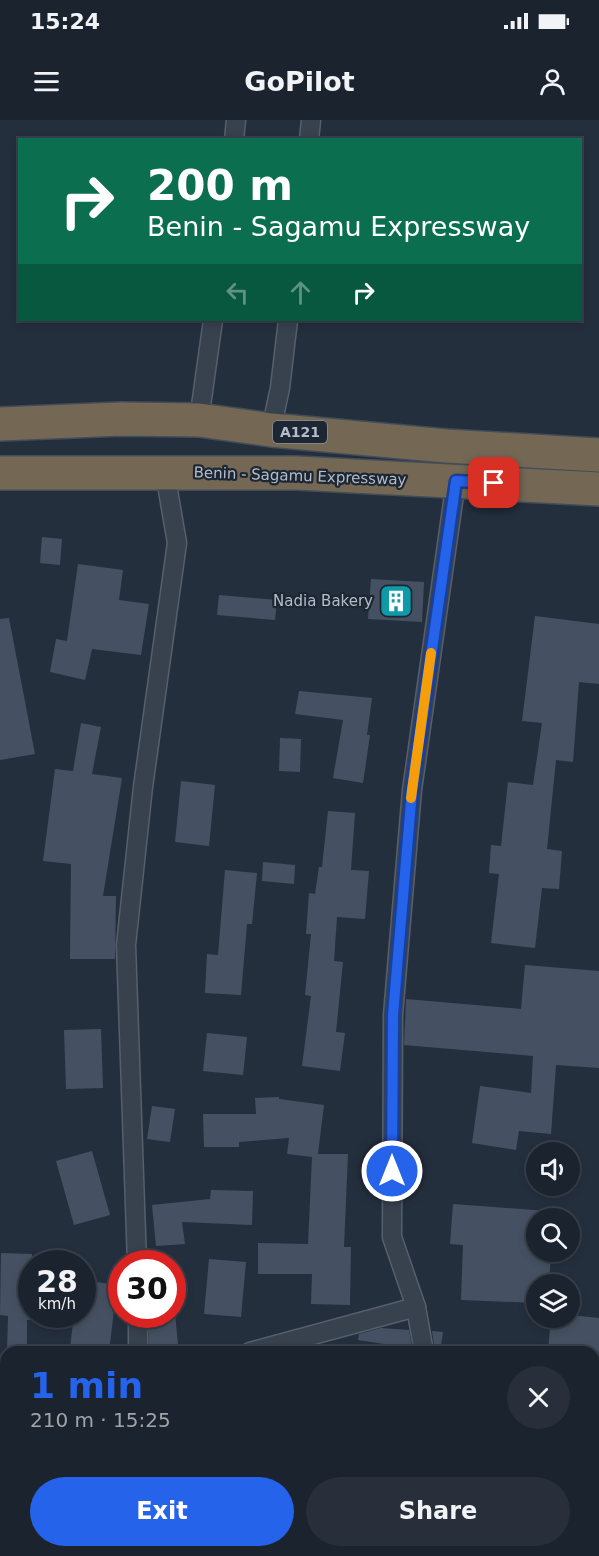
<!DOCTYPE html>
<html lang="en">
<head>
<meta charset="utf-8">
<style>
  :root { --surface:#1b232e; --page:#282f3a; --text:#f1f3f6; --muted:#a0a4aa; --line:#39404a; --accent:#2563eb }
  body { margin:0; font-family:"DejaVu Sans",sans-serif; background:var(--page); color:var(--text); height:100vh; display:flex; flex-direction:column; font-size:22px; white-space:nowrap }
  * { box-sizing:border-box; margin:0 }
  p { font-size:20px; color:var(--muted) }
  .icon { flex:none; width:33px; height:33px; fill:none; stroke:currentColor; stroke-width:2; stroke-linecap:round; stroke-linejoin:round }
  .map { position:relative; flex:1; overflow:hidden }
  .drawer { position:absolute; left:0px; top:1226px; width:600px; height:212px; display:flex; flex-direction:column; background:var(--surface); border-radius:18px 18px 0 0; box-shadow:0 3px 9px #0003,0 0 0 2px var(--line) }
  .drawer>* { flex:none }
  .banner { position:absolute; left:18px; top:18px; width:564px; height:183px; border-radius:0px; box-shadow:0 3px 9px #0003,0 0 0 2px var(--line); background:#0b6e4f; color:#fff; overflow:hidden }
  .fabs { position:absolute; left:526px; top:1022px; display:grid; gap:12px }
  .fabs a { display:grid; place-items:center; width:54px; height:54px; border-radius:50%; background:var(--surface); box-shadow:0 3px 9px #0003,0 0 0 2px var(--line); font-size:30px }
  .speed { position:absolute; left:18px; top:1130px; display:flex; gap:12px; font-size:30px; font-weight:700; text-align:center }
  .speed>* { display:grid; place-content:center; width:78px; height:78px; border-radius:50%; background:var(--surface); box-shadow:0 3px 9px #0003,0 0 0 2px var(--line); line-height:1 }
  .speed small { font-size:15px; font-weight:400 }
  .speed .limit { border:9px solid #d22; background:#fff; color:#111 }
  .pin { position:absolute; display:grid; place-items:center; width:51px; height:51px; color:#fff; margin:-26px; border-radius:12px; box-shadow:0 3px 9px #0006 }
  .me { position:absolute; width:66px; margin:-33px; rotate:0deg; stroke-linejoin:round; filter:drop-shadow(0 0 4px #0008) }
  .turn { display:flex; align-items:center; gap:21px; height:126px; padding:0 30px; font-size:27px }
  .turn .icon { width:78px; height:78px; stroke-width:2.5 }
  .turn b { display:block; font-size:42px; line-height:51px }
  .lanes { display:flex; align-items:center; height:57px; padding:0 30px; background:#0003; justify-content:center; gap:30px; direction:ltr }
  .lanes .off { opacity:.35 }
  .round { display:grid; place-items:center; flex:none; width:63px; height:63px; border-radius:32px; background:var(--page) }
  .overview { display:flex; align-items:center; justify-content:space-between; height:102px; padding:0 30px }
  h1 { font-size:36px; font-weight:600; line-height:45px; color:var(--accent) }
  .cta { display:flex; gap:12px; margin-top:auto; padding:12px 30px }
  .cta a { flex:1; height:69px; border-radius:36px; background:var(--accent); color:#fff; font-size:24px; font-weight:600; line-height:69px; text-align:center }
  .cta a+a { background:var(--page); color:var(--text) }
  .status { display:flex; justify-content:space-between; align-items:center; height:42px; padding:0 30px; background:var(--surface); direction:ltr }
  .status svg { height:16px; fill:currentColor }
  header { display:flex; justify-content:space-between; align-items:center; height:78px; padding:0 30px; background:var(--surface); font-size:27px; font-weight:600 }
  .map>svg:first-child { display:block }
</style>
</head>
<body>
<div class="status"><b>15:24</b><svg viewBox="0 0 49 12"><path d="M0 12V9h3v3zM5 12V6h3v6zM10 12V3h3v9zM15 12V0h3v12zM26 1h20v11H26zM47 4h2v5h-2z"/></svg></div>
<header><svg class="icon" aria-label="menu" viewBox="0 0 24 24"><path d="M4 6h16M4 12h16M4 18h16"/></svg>GoPilot<svg class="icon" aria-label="person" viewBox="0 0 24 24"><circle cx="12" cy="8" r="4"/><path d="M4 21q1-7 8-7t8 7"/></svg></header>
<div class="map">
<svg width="599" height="1436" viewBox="0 0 599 1436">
  <rect width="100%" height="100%" fill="#242f3e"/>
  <g fill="#455162">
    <polygon points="42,417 62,419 60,445 40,443"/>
    <polygon points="78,444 123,450 119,480 149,484 141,535 92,529 85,560 50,552 56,519 67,521"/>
    <polygon points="371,459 424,462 422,502 368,499"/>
    <polygon points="219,475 277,480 275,500 217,495"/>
    <polygon points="535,496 599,504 599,564 579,562 573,642 556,640 547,729 562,731 559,769 542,768 535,828 491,823 499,754 489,753 491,725 501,726 508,662 533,665 542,603 522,601"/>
    <polygon points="9,498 35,634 0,640 0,499"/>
    <polygon points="299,571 372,578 367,615 370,615 363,663 333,658 343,600 295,594"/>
    <polygon points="81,603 101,607 92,654 122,658 103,776 116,776 115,839 70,839 71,744 43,741 55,649 73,651"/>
    <polygon points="280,618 301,619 300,652 279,651"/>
    <polygon points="181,661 215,665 209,726 175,722"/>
    <polygon points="328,691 355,693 351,750 369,751 365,799 337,797 334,841 343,842 336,912 345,913 340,951 302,946 311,876 305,875 311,814 306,814 309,773 315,774 319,747 322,747"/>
    <polygon points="263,742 295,745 294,764 262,761"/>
    <polygon points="225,750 257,753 252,804 247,804 241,875 205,873 207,834 218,835"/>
    <polygon points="525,845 599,851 599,948 556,945 551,1014 519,1011 516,1030 472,1023 480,966 531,973 533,936 404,925 406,879 521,889"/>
    <polygon points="101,909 103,968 66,969 64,910"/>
    <polygon points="207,913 247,917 243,955 203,951"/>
    <polygon points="279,977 279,979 324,985 318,1034 348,1034 344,1127 351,1127 350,1185 311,1184 312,1154 258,1154 258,1123 308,1124 312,1037 287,1034 289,1018 239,1022 239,1027 204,1027 203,994 256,994 255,978"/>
    <polygon points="152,986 175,989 170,1022 147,1019"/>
    <polygon points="92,1031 110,1095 74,1105 56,1041"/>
    <polygon points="211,1070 253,1071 252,1105 182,1102 185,1124 156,1126 152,1085 210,1079"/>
    <polygon points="453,1084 560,1092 560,1098 537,1098 537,1131 551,1131 549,1164 537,1164 537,1183 461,1180 463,1125 450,1124"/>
    <polygon points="1,1133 32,1134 32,1200 27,1200 27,1232 7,1232 8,1196 0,1195"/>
    <polygon points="209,1139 246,1142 241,1197 204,1194"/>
    <polygon points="82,1160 117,1165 109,1232 70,1228 74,1194 82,1194"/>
    <polygon points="175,1194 178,1224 149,1226 149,1196"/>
    <polygon points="570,1195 599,1198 599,1232 548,1232 551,1197"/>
    <polygon points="381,1208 409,1210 412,1228 384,1228 384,1224 358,1220 359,1214"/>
    <polygon points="432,1211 443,1212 440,1232 435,1232"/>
  </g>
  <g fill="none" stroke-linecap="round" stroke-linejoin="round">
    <g stroke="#565f6c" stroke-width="21">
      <g id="street">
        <polyline points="234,20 236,0"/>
        <polyline points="309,20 311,0"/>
        <polyline points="199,300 213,200"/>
        <polyline points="271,310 280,268 288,200"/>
        <polyline points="137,1143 126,825 143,667 177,423 165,353"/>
        <polyline points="138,1194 138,1232"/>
        <polyline points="250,1232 416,1187"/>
        <polyline points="424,1232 416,1187 392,1117 393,895 412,670 456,361"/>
        <polyline points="0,1304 6,1302"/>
        <polyline points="462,1431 463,1436"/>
      </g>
    </g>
    <g stroke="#434c59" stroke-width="36">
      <g id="highway">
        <polyline points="0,304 121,299 199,300 271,310 446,326 599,335"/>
        <polyline points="0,353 297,353 599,369"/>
      </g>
    </g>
    <use href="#street" stroke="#38414e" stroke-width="18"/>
    <use href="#highway" stroke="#746855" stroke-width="33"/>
  </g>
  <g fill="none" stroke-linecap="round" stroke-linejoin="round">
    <g stroke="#184099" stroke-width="15">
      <polyline id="route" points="392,1051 393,895 412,670 456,361 494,363"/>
    </g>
    <use href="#route" stroke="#2563eb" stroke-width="10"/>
    <polyline stroke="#f59e0b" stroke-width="10" points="411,678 431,533"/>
  </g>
  <defs>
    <g id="building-square" transform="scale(1.725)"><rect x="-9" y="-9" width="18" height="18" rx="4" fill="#0f9aa8" stroke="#1d2633"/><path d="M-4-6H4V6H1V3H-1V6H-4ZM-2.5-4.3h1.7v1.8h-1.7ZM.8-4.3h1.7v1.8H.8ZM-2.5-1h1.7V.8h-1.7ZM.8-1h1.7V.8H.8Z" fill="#fff"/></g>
  </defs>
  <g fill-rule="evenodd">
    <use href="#building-square" x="396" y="481"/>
  </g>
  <g text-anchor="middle" stroke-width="4.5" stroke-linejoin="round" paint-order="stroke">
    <rect fill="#1d2633" stroke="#878f9c" stroke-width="1.5" x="273" y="301" width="54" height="22" rx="4.5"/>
    <g font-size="14" font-weight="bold" fill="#b4bcc9">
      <text x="300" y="317">A121</text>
    </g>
    <g font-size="15" fill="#b4bcc9" stroke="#1d2633">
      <text transform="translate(300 356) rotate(2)" y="5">Benin - Sagamu Expressway</text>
    </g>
    <g font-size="15" fill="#b4bcc9" stroke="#1d2633" text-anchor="end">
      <text x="373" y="486">Nadia Bakery</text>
    </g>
  </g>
</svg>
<div class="fabs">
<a><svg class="icon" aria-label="sound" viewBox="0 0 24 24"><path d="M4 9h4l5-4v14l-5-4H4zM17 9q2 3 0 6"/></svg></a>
<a><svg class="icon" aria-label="search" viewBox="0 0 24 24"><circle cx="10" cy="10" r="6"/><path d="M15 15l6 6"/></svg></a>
<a><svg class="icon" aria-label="layers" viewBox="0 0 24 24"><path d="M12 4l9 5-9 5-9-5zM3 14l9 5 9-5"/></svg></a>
</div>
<div class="speed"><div>28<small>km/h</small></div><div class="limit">30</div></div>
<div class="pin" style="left:494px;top:363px;background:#d93025"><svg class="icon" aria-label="arrive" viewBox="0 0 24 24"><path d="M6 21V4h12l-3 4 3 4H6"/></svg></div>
<svg class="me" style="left:392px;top:1051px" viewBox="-20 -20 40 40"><circle r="17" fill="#2563eb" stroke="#fff" stroke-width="3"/><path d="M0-11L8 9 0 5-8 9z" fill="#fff"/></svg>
<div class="banner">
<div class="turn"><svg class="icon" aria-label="right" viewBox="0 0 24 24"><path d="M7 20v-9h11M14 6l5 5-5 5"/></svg><div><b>200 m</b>Benin - Sagamu Expressway</div></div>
<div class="lanes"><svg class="icon off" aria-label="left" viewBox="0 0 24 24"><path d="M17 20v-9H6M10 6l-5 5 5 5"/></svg><svg class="icon off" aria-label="ahead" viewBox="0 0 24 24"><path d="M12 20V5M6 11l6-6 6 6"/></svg><svg class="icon" aria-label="right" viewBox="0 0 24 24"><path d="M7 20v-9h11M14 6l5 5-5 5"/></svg></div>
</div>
<section class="drawer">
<div class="overview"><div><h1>1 min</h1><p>210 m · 15:25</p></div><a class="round"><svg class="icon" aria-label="close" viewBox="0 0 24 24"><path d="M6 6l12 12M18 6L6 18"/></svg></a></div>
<div class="cta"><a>Exit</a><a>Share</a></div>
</section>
</div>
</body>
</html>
